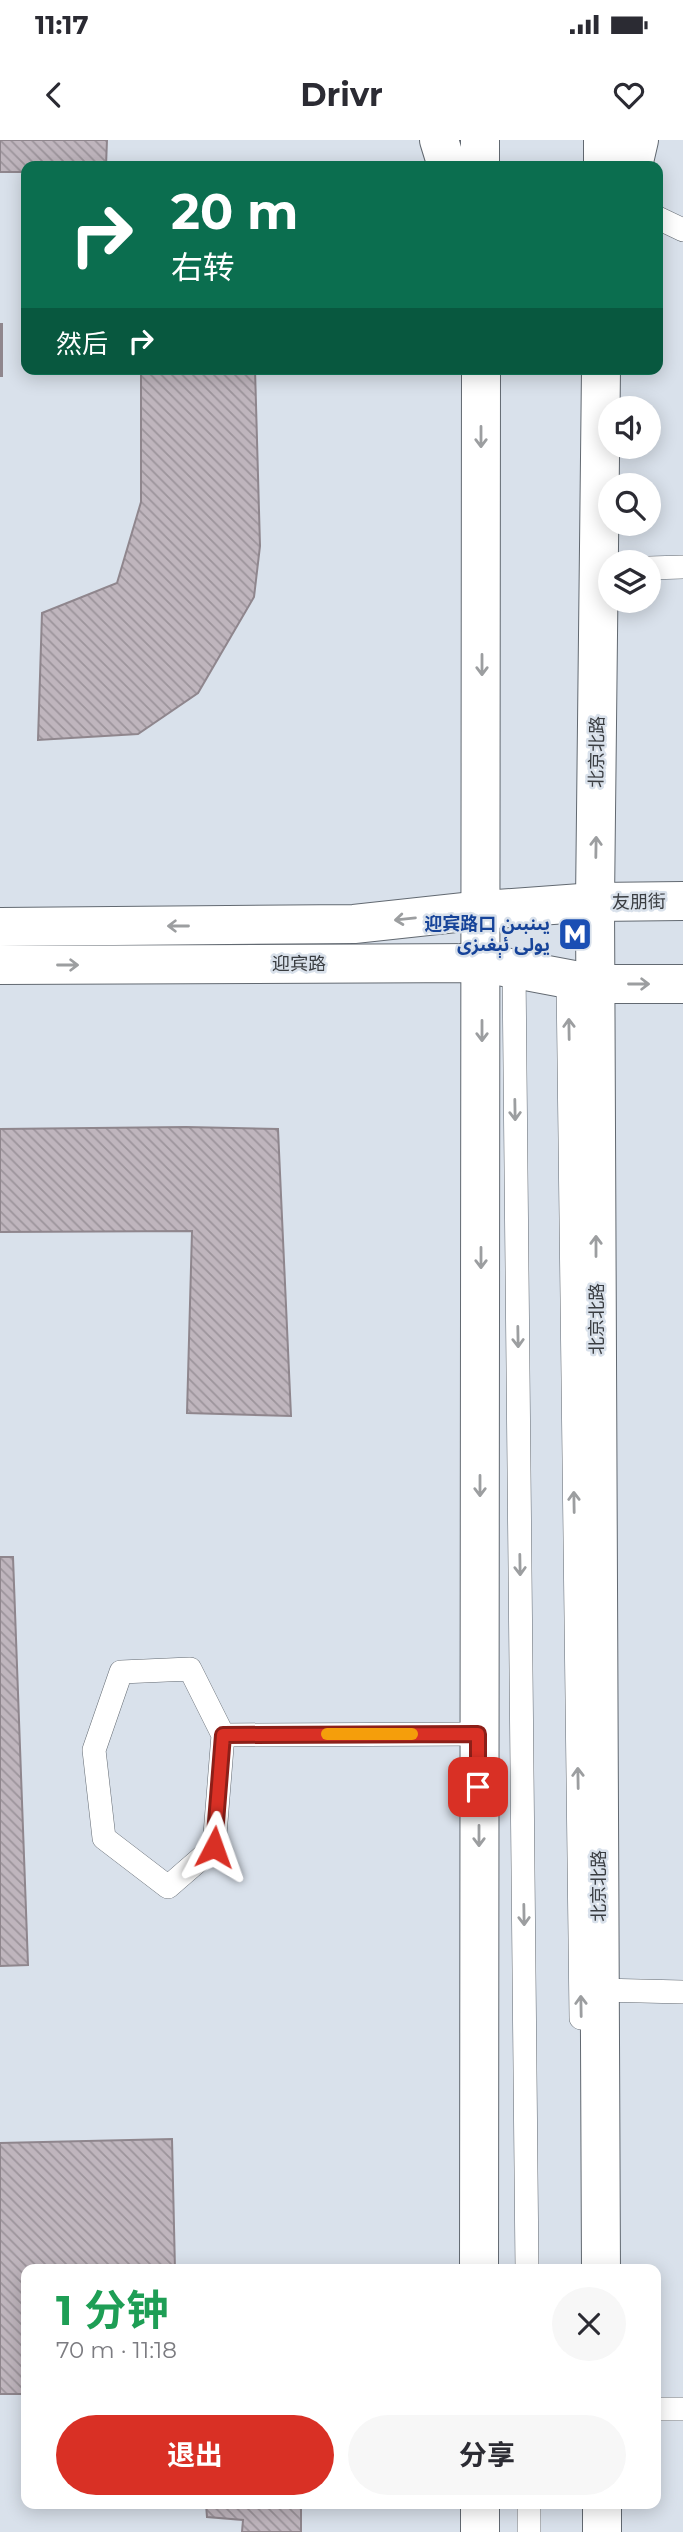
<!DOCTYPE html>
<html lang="zh">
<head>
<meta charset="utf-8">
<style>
  :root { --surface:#fff; --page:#f7f7f7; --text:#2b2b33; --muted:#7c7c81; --accent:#d93025 }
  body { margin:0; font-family:Montserrat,"Noto Sans Arabic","Noto Sans SC",sans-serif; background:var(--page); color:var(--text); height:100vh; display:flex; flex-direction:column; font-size:26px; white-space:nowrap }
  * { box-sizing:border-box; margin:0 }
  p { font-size:23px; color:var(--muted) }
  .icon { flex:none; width:38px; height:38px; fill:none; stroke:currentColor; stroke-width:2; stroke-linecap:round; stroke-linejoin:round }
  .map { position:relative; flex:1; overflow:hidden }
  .details { position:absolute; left:21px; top:2124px; width:640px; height:245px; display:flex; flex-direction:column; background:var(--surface); border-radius:14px; box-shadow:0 4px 18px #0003 }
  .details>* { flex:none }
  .guide { position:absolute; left:21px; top:21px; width:642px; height:214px; border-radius:14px; box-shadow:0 4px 18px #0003; background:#0b6e4f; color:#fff; overflow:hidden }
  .fabs { position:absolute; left:598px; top:256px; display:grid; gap:14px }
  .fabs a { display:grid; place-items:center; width:63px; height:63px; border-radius:50%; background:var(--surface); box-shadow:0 4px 18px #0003; font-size:35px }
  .pin { position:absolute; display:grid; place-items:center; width:60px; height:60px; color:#fff; margin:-30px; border-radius:14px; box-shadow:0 4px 10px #0006 }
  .me { position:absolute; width:77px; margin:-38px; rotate:4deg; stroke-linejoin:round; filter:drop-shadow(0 0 5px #0008) }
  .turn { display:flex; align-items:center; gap:24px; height:147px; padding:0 35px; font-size:32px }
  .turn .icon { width:91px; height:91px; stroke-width:2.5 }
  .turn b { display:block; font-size:49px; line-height:60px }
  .then { display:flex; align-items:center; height:66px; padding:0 35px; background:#0003; gap:14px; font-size:26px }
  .round { display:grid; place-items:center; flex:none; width:74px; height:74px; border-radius:37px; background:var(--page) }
  .headline { display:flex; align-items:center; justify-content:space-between; height:119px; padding:0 35px }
  h1 { font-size:42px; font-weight:700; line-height:52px; color:#1e9e55 }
  .button { display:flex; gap:14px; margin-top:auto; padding:14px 35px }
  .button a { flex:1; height:80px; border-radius:42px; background:var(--accent); color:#fff; font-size:28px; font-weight:700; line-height:80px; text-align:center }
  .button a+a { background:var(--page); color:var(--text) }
  .status { display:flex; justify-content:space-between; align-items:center; height:49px; padding:0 35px; background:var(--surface); direction:ltr }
  .status svg { height:19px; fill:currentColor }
  header { display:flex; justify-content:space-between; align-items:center; height:91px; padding:0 35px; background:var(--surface); font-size:32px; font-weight:700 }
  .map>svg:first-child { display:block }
</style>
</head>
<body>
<div class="status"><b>11:17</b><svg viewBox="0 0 49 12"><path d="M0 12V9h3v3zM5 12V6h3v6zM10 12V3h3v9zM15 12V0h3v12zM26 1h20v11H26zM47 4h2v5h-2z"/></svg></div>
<header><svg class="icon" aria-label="back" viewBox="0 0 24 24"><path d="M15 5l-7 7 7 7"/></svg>Drivr<svg class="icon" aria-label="heart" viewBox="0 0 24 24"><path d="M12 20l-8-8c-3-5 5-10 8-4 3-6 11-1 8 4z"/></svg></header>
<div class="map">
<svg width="683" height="2392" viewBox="0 0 683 2392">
  <defs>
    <pattern id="building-back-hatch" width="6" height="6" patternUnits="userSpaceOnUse" patternTransform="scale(1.75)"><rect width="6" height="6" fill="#bfb5bd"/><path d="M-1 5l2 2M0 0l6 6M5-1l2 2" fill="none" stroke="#9c949b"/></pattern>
  </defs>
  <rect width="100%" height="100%" fill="#d9e1eb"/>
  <g fill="url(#building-back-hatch)" stroke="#8f868d" stroke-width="2">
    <polygon points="0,0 107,0 106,26 26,26 26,32 0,32"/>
    <rect x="0" y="184" width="2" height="52"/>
    <polygon points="141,229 255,229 260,406 254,457 198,553 138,594 38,600 42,473 117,443 141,362"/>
    <polygon points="186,987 278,989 291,1276 187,1273 192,1091 0,1092 0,989"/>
    <polygon points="0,1417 13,1417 28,1825 0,1826"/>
    <polygon points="172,1999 175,2130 26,2130 26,2254 0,2254 0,2003"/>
    <polygon points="206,2364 301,2364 301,2392 242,2392 243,2380 207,2377"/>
  </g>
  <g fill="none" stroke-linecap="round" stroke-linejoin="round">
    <g stroke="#626971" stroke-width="24">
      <g id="lane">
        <polyline points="658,78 683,90"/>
        <polyline points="649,428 683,427"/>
        <polyline points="514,828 527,2130"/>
        <polyline points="568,839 581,1878"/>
        <polyline points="223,1595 214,1707 168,1747 104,1698 94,1610 121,1532 190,1529 223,1595 478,1594"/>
        <polyline points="599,1850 683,1852"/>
        <polyline points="656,2269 683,2269"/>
        <polyline points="529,2364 529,2392"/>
      </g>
    </g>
    <g stroke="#626971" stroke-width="40">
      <g id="street">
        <polyline points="439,0 447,26"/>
        <polyline points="633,26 639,0"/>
      </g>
    </g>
    <g stroke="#626971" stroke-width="40">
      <g id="secondary">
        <polyline points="0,787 354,784 483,770 595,762 683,761"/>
        <polyline points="0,825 483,823 595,844 683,844"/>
      </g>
    </g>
    <g stroke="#626971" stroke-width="40">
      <g id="primary">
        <polyline points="480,0 480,26"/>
        <polyline points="603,26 603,0"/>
        <polyline points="479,2130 481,229"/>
        <polyline points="601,2130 595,762 601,229"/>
        <polyline points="480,2364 480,2392"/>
        <polyline points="602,2364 602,2392"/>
      </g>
    </g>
    <use href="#lane" stroke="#fff" stroke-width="23"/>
    <use href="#street" stroke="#fff" stroke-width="38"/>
    <use href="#secondary" stroke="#fff" stroke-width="38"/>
    <use href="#primary" stroke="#fff" stroke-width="38"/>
  </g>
  <defs><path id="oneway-shaft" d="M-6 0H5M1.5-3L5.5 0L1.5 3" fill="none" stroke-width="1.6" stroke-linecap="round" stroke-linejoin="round" transform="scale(1.75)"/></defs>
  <g stroke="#9c9ea0">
    <use href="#oneway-shaft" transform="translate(481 297) rotate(90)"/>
    <use href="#oneway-shaft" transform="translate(482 525) rotate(90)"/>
    <use href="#oneway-shaft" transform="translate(596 707) rotate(-89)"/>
    <use href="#oneway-shaft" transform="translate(405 779) rotate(174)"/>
    <use href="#oneway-shaft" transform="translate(178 786) rotate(180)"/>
    <use href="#oneway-shaft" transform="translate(68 825)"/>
    <use href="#oneway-shaft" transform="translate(639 844)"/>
    <use href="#oneway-shaft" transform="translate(569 889) rotate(-91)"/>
    <use href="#oneway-shaft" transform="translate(482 891) rotate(90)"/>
    <use href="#oneway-shaft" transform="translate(515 970) rotate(89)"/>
    <use href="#oneway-shaft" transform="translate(596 1106) rotate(-90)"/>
    <use href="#oneway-shaft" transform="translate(481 1118) rotate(90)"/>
    <use href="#oneway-shaft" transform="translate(518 1197) rotate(89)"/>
    <use href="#oneway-shaft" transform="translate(480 1346) rotate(90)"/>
    <use href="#oneway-shaft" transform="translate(574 1362) rotate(-91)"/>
    <use href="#oneway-shaft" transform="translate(520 1425) rotate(89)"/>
    <use href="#oneway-shaft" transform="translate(578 1638) rotate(-91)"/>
    <use href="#oneway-shaft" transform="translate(479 1696) rotate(90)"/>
    <use href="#oneway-shaft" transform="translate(524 1775) rotate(89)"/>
    <use href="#oneway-shaft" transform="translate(581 1866) rotate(-91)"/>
  </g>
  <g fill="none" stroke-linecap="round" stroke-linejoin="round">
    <g stroke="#8d1f18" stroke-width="18">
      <polyline id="route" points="214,1707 223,1595 478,1594 478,1647"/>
    </g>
    <use href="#route" stroke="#d93025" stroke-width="12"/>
    <polyline stroke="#f59e0b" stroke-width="12" points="327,1594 412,1594"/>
  </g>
  <defs>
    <g id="metro-square" transform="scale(1.75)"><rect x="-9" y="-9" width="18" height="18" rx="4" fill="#1a4fb4" stroke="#d9e1eb"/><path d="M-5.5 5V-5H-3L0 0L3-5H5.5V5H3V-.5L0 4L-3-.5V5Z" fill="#fff"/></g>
  </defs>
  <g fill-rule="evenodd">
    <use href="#metro-square" x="575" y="794"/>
  </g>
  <g text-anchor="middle" stroke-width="5" stroke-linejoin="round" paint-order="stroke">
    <g font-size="18" fill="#3a3d41" stroke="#d9e1eb">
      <text transform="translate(597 612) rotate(-89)" y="6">北京北路</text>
      <text transform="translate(639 762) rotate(-1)" y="6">友朋街</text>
      <text x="299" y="830">迎宾路</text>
      <text transform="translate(597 1179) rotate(-90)" y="6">北京北路</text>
      <text transform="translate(599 1746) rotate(-90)" y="6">北京北路</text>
    </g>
    <g font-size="18" font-weight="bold" fill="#164399" stroke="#d9e1eb" text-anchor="end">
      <text x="550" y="790">迎宾路口 يىنبىن<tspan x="550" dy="21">يولى ئېغىزى</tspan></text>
    </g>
  </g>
</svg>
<div class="fabs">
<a><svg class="icon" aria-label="sound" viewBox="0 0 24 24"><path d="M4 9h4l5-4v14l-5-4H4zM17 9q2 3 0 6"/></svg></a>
<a><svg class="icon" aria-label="search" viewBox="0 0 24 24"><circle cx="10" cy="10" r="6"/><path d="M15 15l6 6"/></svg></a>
<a><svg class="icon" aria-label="layers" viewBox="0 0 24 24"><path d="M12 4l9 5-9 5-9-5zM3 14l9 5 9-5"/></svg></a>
</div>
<div class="pin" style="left:478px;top:1647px;background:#d93025"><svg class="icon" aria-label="arrive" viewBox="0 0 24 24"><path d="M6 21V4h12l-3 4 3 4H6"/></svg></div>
<svg class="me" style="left:214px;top:1707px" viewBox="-20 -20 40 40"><path d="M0-17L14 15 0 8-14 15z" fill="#d93025" stroke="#fff" stroke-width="4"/></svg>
<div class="guide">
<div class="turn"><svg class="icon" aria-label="right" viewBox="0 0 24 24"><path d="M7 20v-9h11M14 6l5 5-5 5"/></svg><div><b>20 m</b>右转</div></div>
<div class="then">然后<svg class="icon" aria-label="right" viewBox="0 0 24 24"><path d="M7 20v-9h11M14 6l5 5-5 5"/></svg></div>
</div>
<section class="details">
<div class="headline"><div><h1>1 分钟</h1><p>70 m · 11:18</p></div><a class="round"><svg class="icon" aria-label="close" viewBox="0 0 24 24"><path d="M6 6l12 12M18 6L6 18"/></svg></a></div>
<div class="button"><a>退出</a><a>分享</a></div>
</section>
</div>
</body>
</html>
